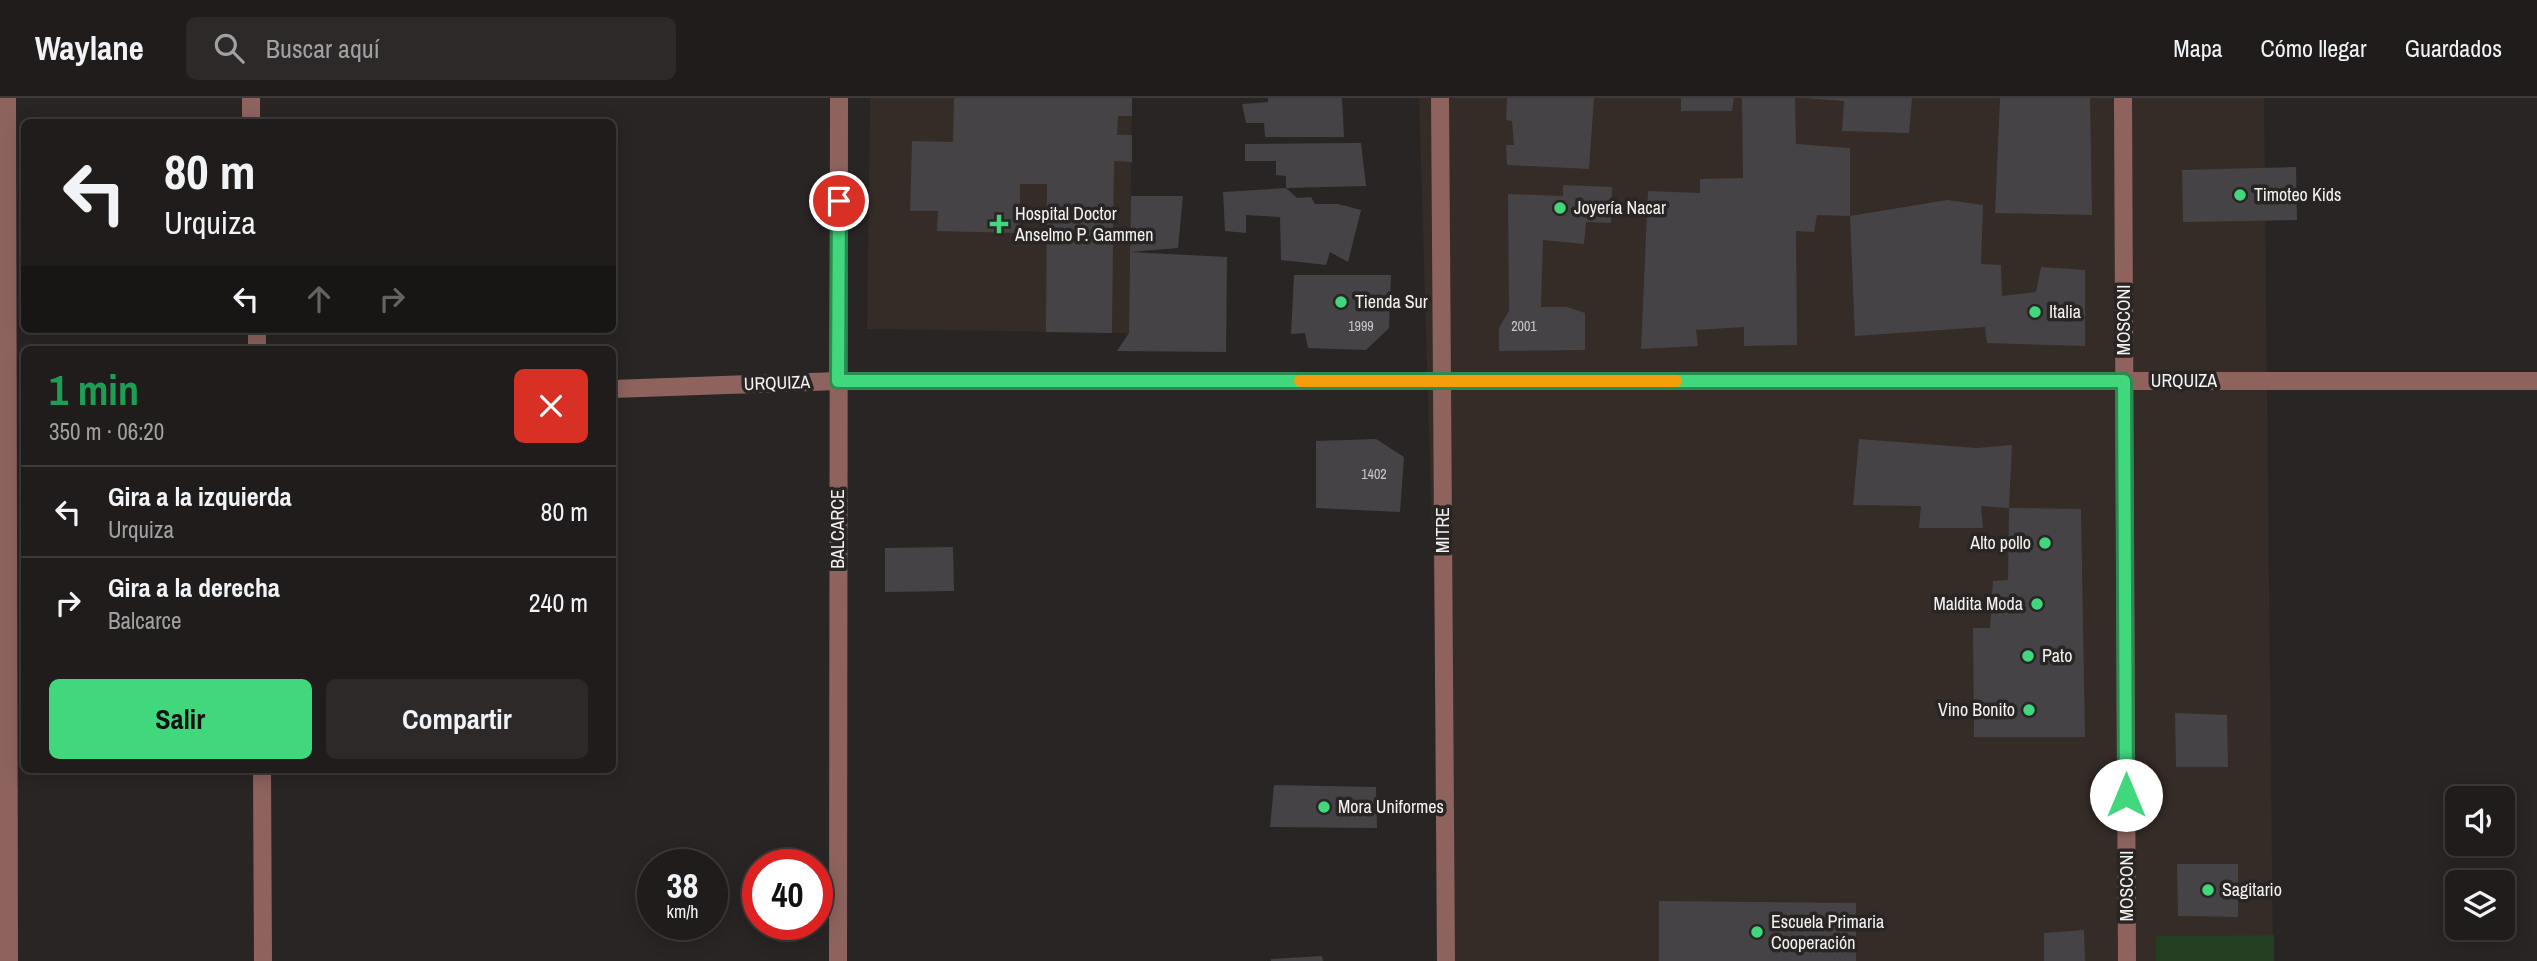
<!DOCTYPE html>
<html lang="es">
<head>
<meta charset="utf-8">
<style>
  :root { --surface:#1f1c1b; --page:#2c2928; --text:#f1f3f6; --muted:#a1a1a3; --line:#3c3a3a; --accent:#41d77c }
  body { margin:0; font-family:"Archivo Narrow",sans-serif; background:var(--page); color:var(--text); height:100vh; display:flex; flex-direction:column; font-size:26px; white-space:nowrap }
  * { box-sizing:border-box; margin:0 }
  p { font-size:23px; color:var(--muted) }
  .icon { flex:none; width:38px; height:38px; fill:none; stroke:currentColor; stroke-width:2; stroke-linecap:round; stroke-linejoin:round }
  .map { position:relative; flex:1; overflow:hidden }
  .sheet { position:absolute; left:21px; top:248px; width:595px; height:427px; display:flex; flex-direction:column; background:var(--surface); border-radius:10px; box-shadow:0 4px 18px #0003,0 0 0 2px var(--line) }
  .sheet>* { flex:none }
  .banner { position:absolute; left:21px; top:21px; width:595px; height:214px; border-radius:10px; box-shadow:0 4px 18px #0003,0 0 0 2px var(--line); background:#1f1c1b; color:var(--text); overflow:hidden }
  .controls { position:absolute; left:2445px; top:688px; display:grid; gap:14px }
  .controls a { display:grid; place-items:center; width:70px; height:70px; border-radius:10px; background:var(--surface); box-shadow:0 4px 18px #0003,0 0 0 2px var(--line); font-size:35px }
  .speed { position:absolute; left:637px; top:751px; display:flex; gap:14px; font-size:35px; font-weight:700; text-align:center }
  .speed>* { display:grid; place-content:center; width:91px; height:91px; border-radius:50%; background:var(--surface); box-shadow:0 4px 18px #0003,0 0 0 2px var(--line); line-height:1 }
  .speed small { font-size:18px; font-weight:400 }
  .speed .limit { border:10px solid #d22; background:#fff; color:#111 }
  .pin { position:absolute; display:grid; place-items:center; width:60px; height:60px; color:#fff; margin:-30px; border:4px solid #fff; border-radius:50%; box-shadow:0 2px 7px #0007 }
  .me { position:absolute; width:77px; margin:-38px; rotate:0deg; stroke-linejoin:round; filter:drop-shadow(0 0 5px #0008) }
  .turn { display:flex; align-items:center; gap:24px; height:147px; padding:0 28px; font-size:32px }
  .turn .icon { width:91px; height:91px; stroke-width:2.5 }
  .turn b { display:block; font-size:49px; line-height:60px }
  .lanes { display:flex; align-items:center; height:66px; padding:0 28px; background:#0003; justify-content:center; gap:35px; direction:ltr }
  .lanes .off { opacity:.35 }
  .round { display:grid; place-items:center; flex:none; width:74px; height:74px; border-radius:10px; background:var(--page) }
  .overview { display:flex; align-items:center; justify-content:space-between; height:119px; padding:0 28px }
  h1 { font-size:42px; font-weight:700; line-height:52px; color:#1e9e55 }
  .button { display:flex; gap:14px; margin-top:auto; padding:14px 28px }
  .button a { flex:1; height:80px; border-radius:10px; background:var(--accent); color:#111; font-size:28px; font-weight:700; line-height:80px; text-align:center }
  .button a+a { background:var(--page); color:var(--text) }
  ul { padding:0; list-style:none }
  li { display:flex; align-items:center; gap:21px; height:91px; padding:0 28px; border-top:2px solid var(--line) }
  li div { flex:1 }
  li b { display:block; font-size:26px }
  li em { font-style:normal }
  header { display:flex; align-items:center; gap:42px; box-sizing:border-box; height:98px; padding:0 35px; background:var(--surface); border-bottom:2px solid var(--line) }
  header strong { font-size:33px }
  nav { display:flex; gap:38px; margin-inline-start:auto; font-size:24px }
  .search { width:490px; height:63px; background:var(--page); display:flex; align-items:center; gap:18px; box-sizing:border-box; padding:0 24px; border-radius:10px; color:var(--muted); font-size:26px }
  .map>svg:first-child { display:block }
</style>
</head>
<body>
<header>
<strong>Waylane</strong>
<div class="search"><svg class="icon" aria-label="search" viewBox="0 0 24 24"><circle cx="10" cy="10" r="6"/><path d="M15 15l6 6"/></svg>Buscar aquí</div>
<nav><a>Mapa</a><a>Cómo llegar</a><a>Guardados</a></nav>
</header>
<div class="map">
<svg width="2537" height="863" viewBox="0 0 2537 863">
  <rect width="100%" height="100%" fill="#292524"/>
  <g fill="#352b27">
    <polygon points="870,0 1132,0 1129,235 867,231"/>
    <polygon points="1419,0 2264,0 2273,863 1445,863"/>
  </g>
  <polygon fill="#243e21" points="2274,837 2274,863 2156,863 2156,838"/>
  <g fill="#464346">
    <polygon points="954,0 1132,0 1132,18 1118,18 1117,37 1132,37 1132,64 1114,63 1112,235 1046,234 1047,86 1020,86 1020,135 937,133 938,113 910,113 912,43 953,44"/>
    <polygon points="1268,0 1342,0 1344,39 1265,39 1264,25 1246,25 1242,6 1268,4"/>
    <polygon points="1507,0 1594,0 1589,71 1507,67 1506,47 1514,47 1512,23 1506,22"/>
    <polygon points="1681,0 1734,0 1732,13 1681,13"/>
    <polygon points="1742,0 1795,0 1796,46 1850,50 1850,118 1947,102 1983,107 1981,166 2001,167 2002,198 2036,194 2041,169 2085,172 2085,248 1987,245 1985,229 1855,238 1850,118 1817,117 1814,134 1796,133 1797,247 1744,248 1744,229 1696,232 1698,248 1641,251 1648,93 1700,95 1700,81 1743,80"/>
    <polygon points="1803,0 1912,0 1909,35 1842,33 1844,3"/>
    <polygon points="2000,0 2090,0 2092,117 1995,115"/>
    <polygon points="1361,45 1366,88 1286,90 1286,78 1276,77 1276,63 1245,63 1245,46"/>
    <polygon points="2296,69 2297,122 2183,124 2182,72"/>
    <polygon points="1563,87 1612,89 1611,125 1586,124 1584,146 1543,142 1541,209 1567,209 1585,215 1585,252 1499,253 1499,230 1509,213 1508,96 1563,98"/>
    <polygon points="1286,90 1297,100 1311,99 1315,106 1338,106 1361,112 1348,164 1330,154 1326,167 1281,162 1280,119 1246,117 1246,135 1225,133 1223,94"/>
    <polygon points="1131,98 1183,98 1178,150 1130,154 1227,159 1226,254 1117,253 1129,235 1130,154"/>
    <polygon points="1294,177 1391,177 1389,230 1366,252 1308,250 1305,235 1291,236"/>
    <polygon points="1376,341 1404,359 1400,414 1316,410 1316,343"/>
    <polygon points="1859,341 1977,350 2012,347 2009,410 1981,408 1983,430 1919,430 1921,408 1853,407"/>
    <polygon points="2009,410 2081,411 2085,639 1974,639 1973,530 1990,530 1993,483 2008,482"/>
    <polygon points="953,449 954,493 885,494 885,450"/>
    <polygon points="2175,615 2227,617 2228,669 2176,669"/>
    <polygon points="1274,687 1376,689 1377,730 1270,729"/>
    <polygon points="2177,766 2238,766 2238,819 2178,818"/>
    <polygon points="1659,803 1856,805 1856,863 1659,863"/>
    <polygon points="2084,832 2085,863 2044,863 2044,835"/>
    <polygon points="1322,858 1323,863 1271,863 1271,861"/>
  </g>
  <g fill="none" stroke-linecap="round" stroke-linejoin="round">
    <g stroke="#8e635e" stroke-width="18">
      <polyline points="7,0 9,863"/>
      <polyline points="251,0 251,24"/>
      <polyline points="1440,0 1446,863"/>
      <polyline points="2123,0 2127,863"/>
      <polyline points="257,231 257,252"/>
      <polyline points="612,291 838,283 2537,283"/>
      <polyline points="262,672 263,863"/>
      <polyline points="838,863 839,0"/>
    </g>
  </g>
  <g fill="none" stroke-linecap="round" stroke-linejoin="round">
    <g stroke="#2a8c51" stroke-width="18">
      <polyline id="route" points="839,103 838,283 2124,283 2126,697"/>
    </g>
    <use href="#route" stroke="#41d77c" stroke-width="12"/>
    <polyline stroke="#f59e0b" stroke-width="12" points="1300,283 1676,283"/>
  </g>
  <g fill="#41d77c" stroke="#292524" stroke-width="2.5">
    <circle cx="2240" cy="97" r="7"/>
    <circle cx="1560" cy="110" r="7"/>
    <path d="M995.5 115.5h7v7h7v7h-7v7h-7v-7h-7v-7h7z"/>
    <circle cx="1341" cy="204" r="7"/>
    <circle cx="2035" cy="214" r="7"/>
    <circle cx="2045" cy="445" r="7"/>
    <circle cx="2037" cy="506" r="7"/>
    <circle cx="2028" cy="558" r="7"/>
    <circle cx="2029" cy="612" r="7"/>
    <circle cx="1324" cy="709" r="7"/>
    <circle cx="2208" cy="792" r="7"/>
    <circle cx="1757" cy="834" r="7"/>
  </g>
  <g text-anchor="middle" stroke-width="7" stroke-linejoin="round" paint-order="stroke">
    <g font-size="14" fill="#c9c7c7">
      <text x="1361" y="233">1999</text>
      <text x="1524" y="233">2001</text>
      <text x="1374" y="381">1402</text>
    </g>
    <g font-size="18" fill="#f5f3f2" stroke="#292524" text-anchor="start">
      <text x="2254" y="103">Timoteo Kids</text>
      <text x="1574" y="116">Joyería Nacar</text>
      <text x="1015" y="122">Hospital Doctor<tspan x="1015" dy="21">Anselmo P. Gammen</tspan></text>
      <text x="1355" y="210">Tienda Sur</text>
      <text x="2049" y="220">Italia</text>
      <text x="2031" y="451" text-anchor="end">Alto pollo</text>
      <text x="2023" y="512" text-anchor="end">Maldita Moda</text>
      <text x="2042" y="564">Pato</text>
      <text x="2015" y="618" text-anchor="end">Vino Bonito</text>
      <text x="1338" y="715">Mora Uniformes</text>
      <text x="2222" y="798">Sagitario</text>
      <text x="1771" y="830">Escuela Primaria<tspan x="1771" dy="21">Cooperación</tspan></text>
    </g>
    <g font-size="18" fill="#f5f3f2" stroke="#292524">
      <text transform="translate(2124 222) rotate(-90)" y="6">MOSCONI</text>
      <text x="2184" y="289">URQUIZA</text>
      <text transform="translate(777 285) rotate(-2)" y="6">URQUIZA</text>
      <text transform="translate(838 431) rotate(-90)" y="6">BALCARCE</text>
      <text transform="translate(1443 432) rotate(-90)" y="6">MITRE</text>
      <text transform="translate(2127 788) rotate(-90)" y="6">MOSCONI</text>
    </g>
  </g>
</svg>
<div class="controls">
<a><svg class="icon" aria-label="sound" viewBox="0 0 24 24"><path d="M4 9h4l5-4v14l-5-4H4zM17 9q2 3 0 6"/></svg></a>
<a><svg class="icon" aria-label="layers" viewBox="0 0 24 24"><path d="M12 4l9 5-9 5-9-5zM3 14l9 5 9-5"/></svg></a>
</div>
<div class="speed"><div>38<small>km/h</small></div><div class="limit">40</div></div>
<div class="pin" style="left:839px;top:103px;background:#d93025"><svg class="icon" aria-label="arrive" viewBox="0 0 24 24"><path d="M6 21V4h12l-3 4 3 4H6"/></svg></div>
<svg class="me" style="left:2126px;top:697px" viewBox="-20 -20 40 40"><circle r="19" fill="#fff"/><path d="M0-13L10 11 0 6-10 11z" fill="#41d77c"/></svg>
<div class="banner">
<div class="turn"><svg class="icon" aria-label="left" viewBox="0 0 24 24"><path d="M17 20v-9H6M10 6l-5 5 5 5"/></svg><div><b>80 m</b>Urquiza</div></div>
<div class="lanes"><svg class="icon" aria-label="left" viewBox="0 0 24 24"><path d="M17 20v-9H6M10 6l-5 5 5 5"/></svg><svg class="icon off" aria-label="ahead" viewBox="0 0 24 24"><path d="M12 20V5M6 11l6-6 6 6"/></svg><svg class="icon off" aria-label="right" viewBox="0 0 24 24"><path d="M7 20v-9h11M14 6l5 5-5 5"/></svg></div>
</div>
<section class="sheet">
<div class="overview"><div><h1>1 min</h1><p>350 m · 06:20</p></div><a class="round" style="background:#d93025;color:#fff"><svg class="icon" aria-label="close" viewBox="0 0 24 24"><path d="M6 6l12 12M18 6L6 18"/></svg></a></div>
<ul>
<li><svg class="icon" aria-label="left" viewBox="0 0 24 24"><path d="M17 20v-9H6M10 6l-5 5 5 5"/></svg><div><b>Gira a la izquierda</b><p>Urquiza</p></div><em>80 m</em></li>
<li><svg class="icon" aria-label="right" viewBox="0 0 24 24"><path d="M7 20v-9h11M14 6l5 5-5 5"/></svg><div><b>Gira a la derecha</b><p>Balcarce</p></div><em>240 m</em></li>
</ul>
<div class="button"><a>Salir</a><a>Compartir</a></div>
</section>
</div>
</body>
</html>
